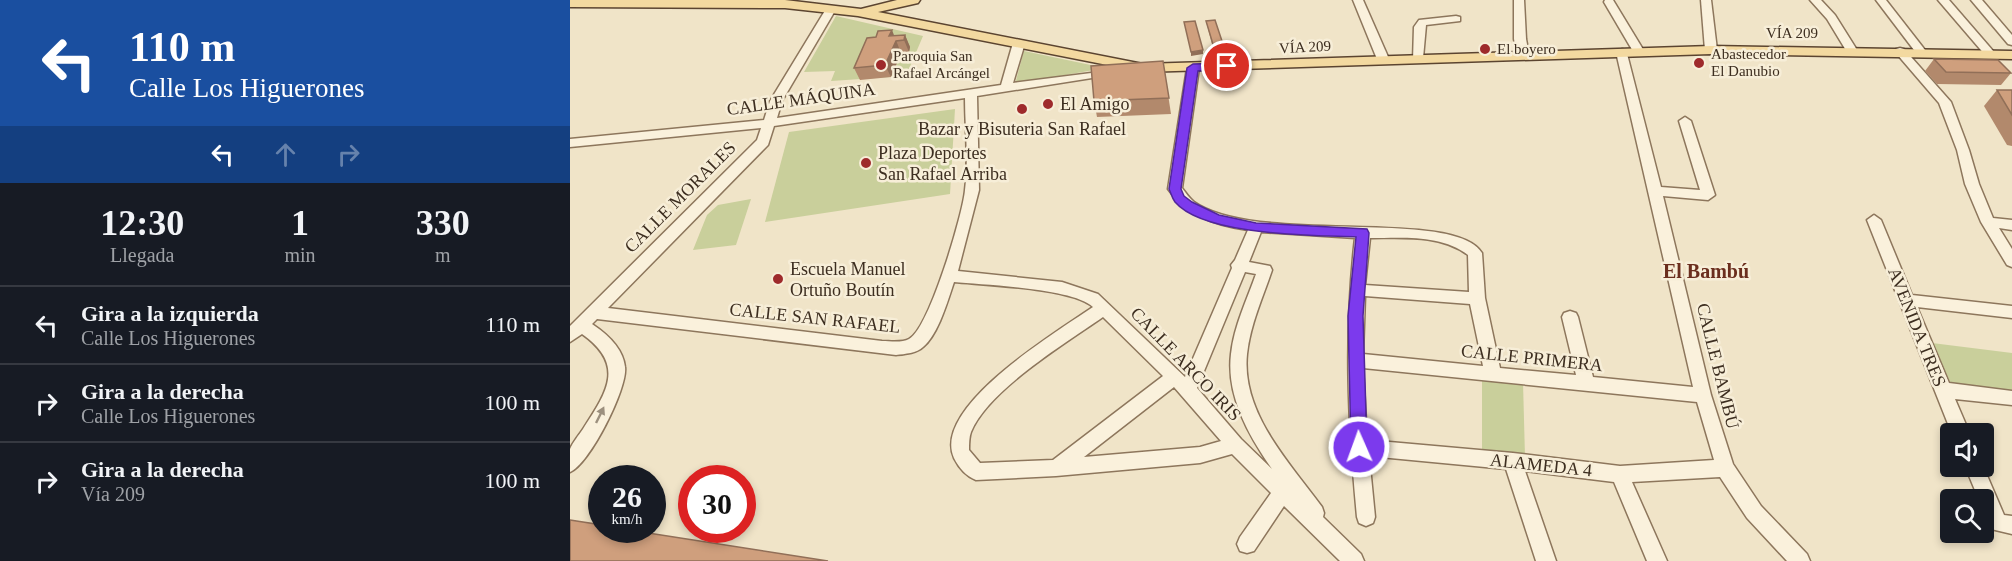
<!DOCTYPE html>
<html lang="es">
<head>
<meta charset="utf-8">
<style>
  :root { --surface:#171b24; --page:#242831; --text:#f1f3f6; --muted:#9ea1a6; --line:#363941 }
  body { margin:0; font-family:Georgia,serif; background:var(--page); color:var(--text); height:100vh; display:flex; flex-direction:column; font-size:22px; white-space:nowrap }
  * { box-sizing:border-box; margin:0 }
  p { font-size:20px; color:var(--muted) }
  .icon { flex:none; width:33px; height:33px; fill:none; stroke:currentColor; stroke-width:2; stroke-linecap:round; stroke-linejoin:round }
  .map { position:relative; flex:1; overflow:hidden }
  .drawer { display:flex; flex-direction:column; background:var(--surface); width:570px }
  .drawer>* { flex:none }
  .banner { background:#1a4fa0; color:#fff; overflow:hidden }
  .controls { position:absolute; left:1370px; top:423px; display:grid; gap:12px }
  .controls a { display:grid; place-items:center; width:54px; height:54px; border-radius:6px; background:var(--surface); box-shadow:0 3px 9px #0003; font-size:30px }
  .speed { position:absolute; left:18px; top:465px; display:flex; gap:12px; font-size:30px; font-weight:700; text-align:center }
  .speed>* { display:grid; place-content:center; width:78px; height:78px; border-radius:50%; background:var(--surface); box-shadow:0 3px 9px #0003; line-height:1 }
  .speed small { font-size:15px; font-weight:400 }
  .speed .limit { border:9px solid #d22; background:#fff; color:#111 }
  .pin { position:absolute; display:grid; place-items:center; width:51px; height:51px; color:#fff; margin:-26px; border:3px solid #fff; border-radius:50%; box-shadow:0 2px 6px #0007 }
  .me { position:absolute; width:66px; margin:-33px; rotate:358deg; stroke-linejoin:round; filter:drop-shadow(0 0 4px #0008) }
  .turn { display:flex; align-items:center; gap:21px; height:126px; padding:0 30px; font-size:27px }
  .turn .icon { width:78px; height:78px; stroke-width:2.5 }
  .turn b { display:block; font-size:42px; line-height:51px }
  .lanes { display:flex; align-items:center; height:57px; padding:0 30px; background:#0003; justify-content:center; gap:30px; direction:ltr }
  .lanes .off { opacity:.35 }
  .eta { display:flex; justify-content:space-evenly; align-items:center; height:102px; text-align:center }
  .eta b { font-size:36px; font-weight:800; line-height:42px }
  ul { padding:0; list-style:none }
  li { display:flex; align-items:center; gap:18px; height:78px; padding:0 30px; border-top:2px solid var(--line) }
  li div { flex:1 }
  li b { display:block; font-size:22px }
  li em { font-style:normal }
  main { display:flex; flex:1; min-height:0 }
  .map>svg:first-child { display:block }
</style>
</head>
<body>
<main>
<section class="drawer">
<div class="banner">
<div class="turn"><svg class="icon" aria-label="left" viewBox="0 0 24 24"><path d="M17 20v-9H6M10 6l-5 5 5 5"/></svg><div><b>110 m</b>Calle Los Higuerones</div></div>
<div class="lanes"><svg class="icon" aria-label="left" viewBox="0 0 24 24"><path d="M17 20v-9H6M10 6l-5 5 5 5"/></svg><svg class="icon off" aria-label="ahead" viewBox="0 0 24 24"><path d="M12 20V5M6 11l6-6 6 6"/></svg><svg class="icon off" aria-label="right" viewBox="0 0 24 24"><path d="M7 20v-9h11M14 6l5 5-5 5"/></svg></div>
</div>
<div class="eta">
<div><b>12:30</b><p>Llegada</p></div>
<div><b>1</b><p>min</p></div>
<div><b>330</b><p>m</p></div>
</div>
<ul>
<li><svg class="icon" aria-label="left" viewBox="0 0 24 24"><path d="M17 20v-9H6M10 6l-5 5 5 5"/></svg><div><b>Gira a la izquierda</b><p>Calle Los Higuerones</p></div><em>110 m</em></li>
<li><svg class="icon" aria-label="right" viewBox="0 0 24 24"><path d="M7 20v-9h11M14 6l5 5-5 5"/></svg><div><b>Gira a la derecha</b><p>Calle Los Higuerones</p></div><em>100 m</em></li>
<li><svg class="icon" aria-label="right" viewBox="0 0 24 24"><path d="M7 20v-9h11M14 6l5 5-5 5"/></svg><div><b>Gira a la derecha</b><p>Vía 209</p></div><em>100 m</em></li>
</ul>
</section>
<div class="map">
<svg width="1442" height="561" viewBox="0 0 1442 561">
  <rect width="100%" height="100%" fill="#f0e4c8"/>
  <g fill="#c9cf9b">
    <polygon points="266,16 353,36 336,76 261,81 265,71 234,72"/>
    <polygon points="454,51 535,68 445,84"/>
    <polygon points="385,109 380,194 195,222 219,132"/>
    <polygon points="181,199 166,245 123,250 137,215 148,205"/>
    <polygon points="1362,343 1442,353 1442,393 1381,384"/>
    <polygon points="912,377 953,382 955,457 912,450"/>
  </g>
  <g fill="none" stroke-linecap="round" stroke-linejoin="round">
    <g stroke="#8d765c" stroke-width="3">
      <g id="minor">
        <polygon points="783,0 793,0 819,59 817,61 809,61 807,59"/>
        <polygon points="944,0 954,0 956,39 959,55 953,58 947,55 944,39"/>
        <polygon points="1035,0 1043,0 1074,51 1072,53 1064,53 1034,2"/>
        <polygon points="1131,0 1141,0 1147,50 1141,53 1135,50"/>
        <polygon points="1240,0 1251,0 1265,15 1287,50 1285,52 1277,52 1257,19"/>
        <polygon points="1306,0 1316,0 1355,50 1355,54 1347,54"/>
        <polygon points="1368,0 1379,0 1424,52 1424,56 1416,56"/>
        <polygon points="1401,0 1412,0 1442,35 1442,45 1438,44"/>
        <path d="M261,6l5,3 -54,92 -5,17 224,-33 12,-42 6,-3 6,3 -12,40 102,-13v4l-4,1 -134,21 2,94 -21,81 104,11 36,12 87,83 47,-109 -1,-3 4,-5 13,-30c-31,-4 -62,-14 -80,-41l19,-121 6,-3 6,3 -17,120c4,5 7,10 12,14 62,44 261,5 288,51l3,45 15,70 76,7 -14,-58 2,-4 6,-2 6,2 2,4 15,60 100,10 -77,-335 6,-3 4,1 35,137 39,3 -21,-69 6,-4 6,4 24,74 -7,5 -45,-4 48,199 22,69 28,42 46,48 3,7h-23l-40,-43 -27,-41 -88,5 35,79h-20l-33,-79 -89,-11 31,90h-20l-30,-92 -137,-13 6,61 -2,6 -7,3 -7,-3 -2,-6c-9,-94 -13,-185 -2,-279l-94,-6 -12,30 21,4 2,4c-9,27 -22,55 -25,84 -6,59 42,108 75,153l2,6 -1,4 38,37 3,7h-24l-56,-55 -30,45 -7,2 -7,-2 -3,-7 3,-7 31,-44 -39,-39 -32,9 -144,13 -80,4c-10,-4 -17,-12 -22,-22 -23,-51 104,-127 139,-151 -20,-19 -109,-22 -139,-25 -6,18 -16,53 -31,65 -6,6 -18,7 -27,8l-299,-36 -5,5c15,10 31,24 33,43 3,21 -36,98 -55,105 0,-7 0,-17 0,-23 3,-7 9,-14 13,-20 24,-37 43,-64 -1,-95l-12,8v-16l187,-186 4,-12 -191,19v-8l194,-19 6,-19 56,-92zM395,98c0,30 4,61 0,92 -2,24 -36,139 -56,149 -7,4 -19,2 -27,2l-274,-33 160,-163 6,-19zM800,238c32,0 71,-4 98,17l1,37 -104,-7zM675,272l11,2c-9,26 -22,52 -25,80 -5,42 18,82 41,115l-31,-30 -44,-51zM795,296l105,8 13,62 -120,-12zM533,317l60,59 -110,84 -73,3 -11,-13c0,-6 0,-13 2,-18 17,-42 95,-89 132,-115zM793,368l334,34 17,58 -94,6 -107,-13 -146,-13zM604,387l47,54 -21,6 -116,10z"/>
        <polygon points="886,16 890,17 890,21 856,25 853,58 847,61 843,60 844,27 849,20"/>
        <polygon points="1330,48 1334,49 1381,102 1399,150 1409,184 1423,218 1442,220 1442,230 1429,228 1442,249 1442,267 1437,265 1411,222 1395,184 1387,150 1369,103 1326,53 1326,49"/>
        <polygon points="1304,215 1311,220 1342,295 1442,306 1442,318 1347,307 1379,383 1442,391 1442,405 1385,399 1400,434 1382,434 1297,220"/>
        <polygon points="1395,466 1413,466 1434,515 1442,516 1442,534 1421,529 1413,510 1413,500 1409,500"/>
      </g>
    </g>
    <g stroke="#5b4430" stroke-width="3">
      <polygon id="major" points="0,0 215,0 291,9 327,0 350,0 348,3 308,12 573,64 1141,46 1442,51 1442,59 1141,54 573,72 288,16 215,8 0,7"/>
    </g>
    <use href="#minor" fill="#faf1dc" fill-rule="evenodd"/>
    <use href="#major" fill="#f3d9a0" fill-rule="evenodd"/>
  </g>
  <g fill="#b2896c">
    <polygon points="636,21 655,54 645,56"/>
    <polygon points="335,35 340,47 339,52 331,53 321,77 290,80 284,68 324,36"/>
    <polygon points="1364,59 1441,73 1431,85 1367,84 1355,71"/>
    <polygon points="593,61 601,114 527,117 524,101"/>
    <polygon points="1427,90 1442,90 1442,146 1437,145 1414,106"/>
  </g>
  <g fill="#916f58">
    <polygon points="322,30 331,53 321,77 315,65 319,36"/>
    <polygon points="335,35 340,47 339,52 334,40"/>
    <polygon points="633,50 633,54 621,56 621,52"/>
    <polygon points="655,50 655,54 645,56 645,51"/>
  </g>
  <g fill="#cf9f7d" stroke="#916f58" stroke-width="1.5">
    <polygon points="645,20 655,50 645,51 636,21"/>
    <polygon points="625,21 633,50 621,52 614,22"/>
    <polygon points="322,30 319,36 335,35 334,40 326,41 315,65 284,68 297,38 306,37 308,31"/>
    <polygon points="1364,59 1428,60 1441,73 1376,72"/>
    <polygon points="593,61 599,98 524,101 521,66"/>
    <polygon points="1427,90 1442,90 1442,115"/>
    <polygon points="0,520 32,525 32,530 59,530 258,561 0,561"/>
  </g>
  <defs><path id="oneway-solid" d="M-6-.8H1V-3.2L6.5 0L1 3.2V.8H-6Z" transform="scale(1.5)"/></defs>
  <use fill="#9c907e" href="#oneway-solid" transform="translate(30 415) rotate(-64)"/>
  <path fill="#7c3aed" stroke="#51269a" stroke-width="1.5" d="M657,63l6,3 -2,3 -33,2 -17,118 3,7 8,6 27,13 37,8 111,6 2,4 -6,83 4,131 -3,5 -5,2 -6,-2 -2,-5 -3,-131 8,-79c-43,-2 -152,-1 -181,-35 -3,-4 -4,-9 -6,-13l18,-121 6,-4z"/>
  <g fill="#9e2a2b" stroke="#f7eed8" stroke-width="2">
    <circle cx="915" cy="49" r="6"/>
    <circle cx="1129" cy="63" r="6"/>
    <circle cx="311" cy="65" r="6"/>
    <circle cx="478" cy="104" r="6"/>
    <circle cx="452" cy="109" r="6"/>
    <circle cx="296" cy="163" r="6"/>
    <circle cx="208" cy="279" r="6"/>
  </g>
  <g text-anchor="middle" stroke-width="5" stroke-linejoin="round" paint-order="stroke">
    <g font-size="15" fill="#3d2e20" stroke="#f7eed8">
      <text x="1222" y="38">VÍA 209</text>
      <text transform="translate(735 47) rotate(-3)" y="5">VÍA 209</text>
    </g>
    <g font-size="15" fill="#3d2e20" stroke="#f7eed8" text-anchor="start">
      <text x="927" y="54">El boyero</text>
      <text x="1141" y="59">Abastecedor<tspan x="1141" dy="17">El Danubio</tspan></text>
      <text x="323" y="61">Paroquia San<tspan x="323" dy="17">Rafael Arcángel</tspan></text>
    </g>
    <g font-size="18" fill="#3d2e20" stroke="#f7eed8">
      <text transform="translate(231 99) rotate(-8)" y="6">CALLE MÁQUINA</text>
      <text transform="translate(110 197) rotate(-45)" y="6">CALLE MORALES</text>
      <text transform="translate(245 318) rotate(6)" y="6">CALLE SAN RAFAEL</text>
      <text transform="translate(1347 327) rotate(68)" y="6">AVENIDA TRES</text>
      <text transform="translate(962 358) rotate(6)" y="6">CALLE PRIMERA</text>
      <text transform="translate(616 364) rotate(46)" y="6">CALLE ARCO IRIS</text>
      <text transform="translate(1148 366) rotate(76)" y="6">CALLE BAMBÚ</text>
      <text transform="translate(971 465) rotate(6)" y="6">ALAMEDA 4</text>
    </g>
    <g font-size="18" fill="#3d2e20" stroke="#f7eed8" text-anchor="start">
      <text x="490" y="110">El Amigo</text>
      <text x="452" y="135" text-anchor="middle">Bazar y Bisuteria San Rafael</text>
      <text x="308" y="159">Plaza Deportes<tspan x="308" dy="21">San Rafael Arriba</tspan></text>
      <text x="220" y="275">Escuela Manuel<tspan x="220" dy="21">Ortuño Boutín</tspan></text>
    </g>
    <g font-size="20" font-weight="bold" fill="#6b2e1e" stroke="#f7eed8">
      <text x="1136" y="278">El Bambú</text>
    </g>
  </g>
</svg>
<div class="controls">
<a><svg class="icon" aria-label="sound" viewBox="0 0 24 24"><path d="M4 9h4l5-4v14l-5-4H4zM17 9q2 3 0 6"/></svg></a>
<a><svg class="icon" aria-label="search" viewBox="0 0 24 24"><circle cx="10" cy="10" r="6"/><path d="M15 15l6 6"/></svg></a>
</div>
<div class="speed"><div>26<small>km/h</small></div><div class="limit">30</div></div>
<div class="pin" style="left:657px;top:66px;background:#d93025"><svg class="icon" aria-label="arrive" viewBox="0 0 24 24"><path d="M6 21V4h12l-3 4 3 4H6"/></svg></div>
<svg class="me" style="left:789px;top:447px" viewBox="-20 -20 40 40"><circle r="17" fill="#7c3aed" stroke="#fff" stroke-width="3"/><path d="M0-11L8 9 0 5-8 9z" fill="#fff"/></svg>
</div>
</main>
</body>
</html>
